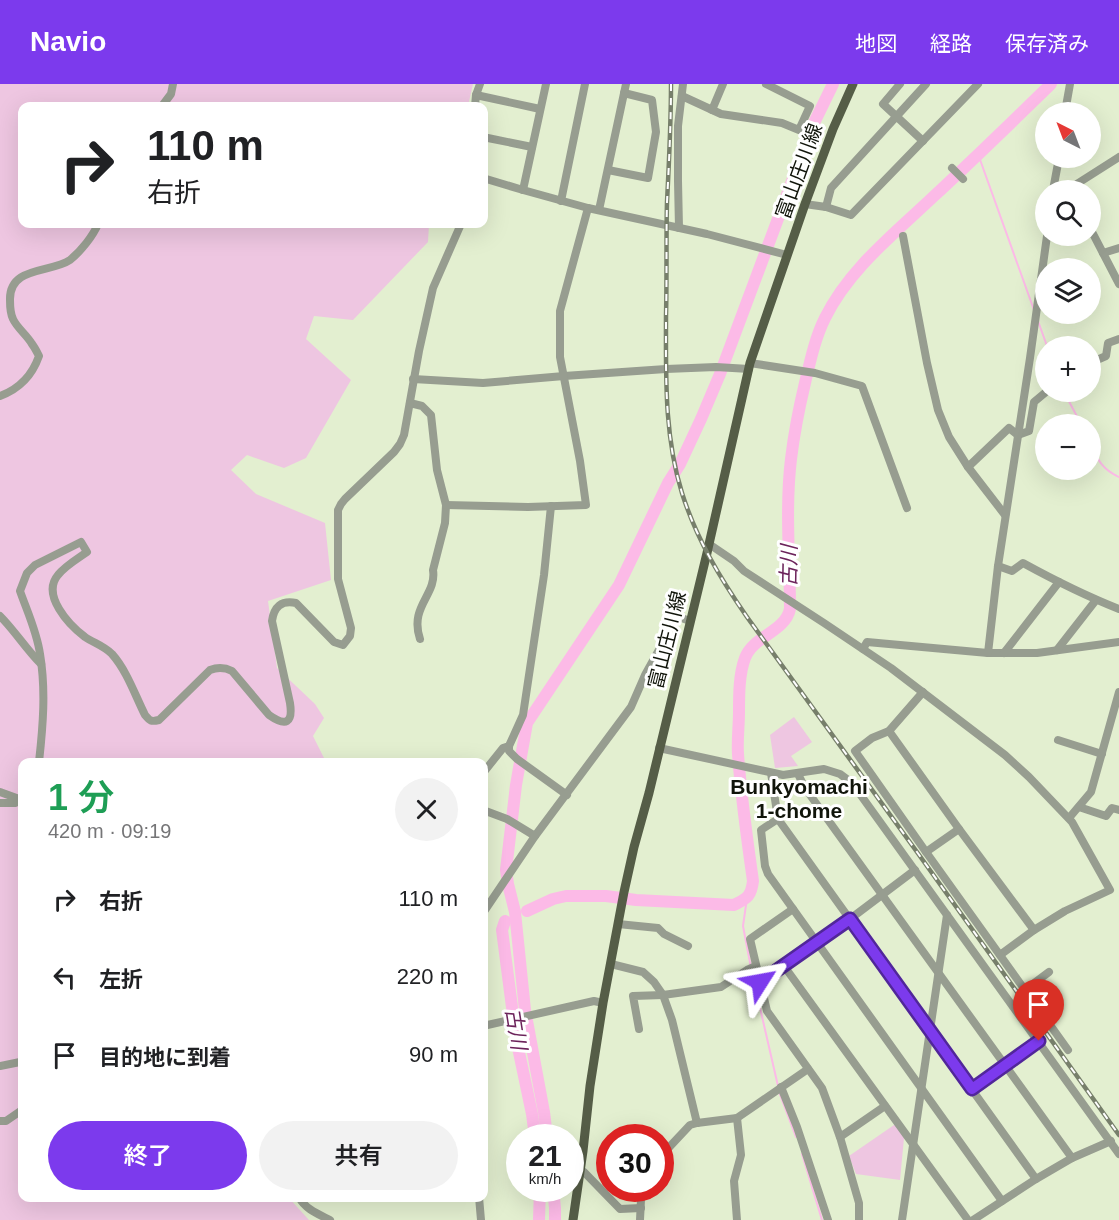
<!DOCTYPE html>
<html lang="ja">
<head>
<meta charset="utf-8">
<style>
  :root { --surface:#fff; --page:#f2f2f2; --text:#202124; --muted:#757577; --accent:#7c3aed }
  body { margin:0; font-family:Arial,"Noto Sans JP",sans-serif; background:var(--page); color:var(--text); height:100vh; display:flex; flex-direction:column; font-size:22px; white-space:nowrap }
  * { box-sizing:border-box; margin:0 }
  p { font-size:20px; color:var(--muted) }
  .icon { flex:none; width:33px; height:33px; fill:none; stroke:currentColor; stroke-width:2; stroke-linecap:round; stroke-linejoin:round }
  .map { position:relative; flex:1; overflow:hidden }
  .side { position:absolute; left:18px; top:674px; width:470px; height:444px; display:flex; flex-direction:column; background:var(--surface); border-radius:12px; box-shadow:0 6px 24px #0002 }
  .side>* { flex:none }
  .guide { position:absolute; left:18px; top:18px; width:470px; height:126px; border-radius:12px; box-shadow:0 6px 24px #0002; background:#fff; color:var(--text); overflow:hidden }
  .needle { width:39px; rotate:318deg }
  .controls { position:absolute; left:1035px; top:18px; display:grid; gap:12px }
  .controls a { display:grid; place-items:center; width:66px; height:66px; border-radius:50%; background:var(--surface); box-shadow:0 6px 24px #0002; font-size:30px }
  .speed { position:absolute; left:506px; top:1040px; display:flex; gap:12px; font-size:30px; font-weight:700; text-align:center }
  .speed>* { display:grid; place-content:center; width:78px; height:78px; border-radius:50%; background:var(--surface); box-shadow:0 6px 24px #0002; line-height:1 }
  .speed small { font-size:15px; font-weight:400 }
  .speed .limit { border:9px solid #d22; background:#fff; color:#111 }
  .pin { position:absolute; display:grid; place-items:center; width:51px; height:51px; color:#fff; margin:-62px -26px; border-radius:50% 50% 50% 0; rotate:-45deg; box-shadow:0 0 6px #0007 }
  .pin .icon { rotate:45deg }
  .me { position:absolute; width:66px; margin:-33px; rotate:56deg; stroke-linejoin:round; filter:drop-shadow(0 0 4px #0008) }
  .turn { display:flex; align-items:center; gap:21px; height:126px; padding:0 30px; font-size:27px }
  .turn .icon { width:78px; height:78px; stroke-width:2.5 }
  .turn b { display:block; font-size:42px; line-height:51px }
  .round { display:grid; place-items:center; flex:none; width:63px; height:63px; border-radius:32px; background:var(--page) }
  .headline { display:flex; align-items:center; justify-content:space-between; height:102px; padding:0 30px }
  h1 { font-size:36px; font-weight:600; line-height:45px; color:#1e9e55 }
  .cta { display:flex; gap:12px; margin-top:auto; padding:12px 30px }
  .cta a { flex:1; height:69px; border-radius:36px; background:var(--accent); color:#fff; font-size:24px; font-weight:600; line-height:69px; text-align:center }
  .cta a+a { background:var(--page); color:var(--text) }
  ul { padding:0; list-style:none }
  li { display:flex; align-items:center; gap:18px; height:78px; padding:0 30px }
  li div { flex:1 }
  li b { display:block; font-size:22px }
  li em { font-style:normal }
  header { display:flex; align-items:center; gap:36px; box-sizing:border-box; height:84px; padding:0 30px; background:var(--accent); color:#fff }
  header strong { font-size:28px }
  nav { display:flex; gap:33px; margin-inline-start:auto; font-size:21px }
  .map>svg:first-child { display:block }
</style>
</head>
<body>
<header>
<strong>Navio</strong>
<nav><a>地図</a><a>経路</a><a>保存済み</a></nav>
</header>
<div class="map">
<svg width="1119" height="1136" viewBox="0 0 1119 1136">
  <rect width="100%" height="100%" fill="#e3efd0"/>
  <g fill="#eec6e1">
    <polygon points="0,0 473,0 468,22 22,22 22,140 429,140 428,158 353,236 314,232 306,255 351,296 306,374 284,384 247,371 231,386 256,410 325,439 331,496 268,517 277,584 315,620 324,634 313,652 326,678 22,678 22,1113 288,1113 309,1136 0,1136"/>
    <polygon points="794,633 812,658 791,672 798,682 775,684 770,651"/>
    <polygon points="897,1039 904,1054 900,1096 856,1090 849,1072"/>
  </g>
  <g fill="none" stroke-linecap="round" stroke-linejoin="round">
    <g stroke="#fcbae7" stroke-width="2">
      <polyline points="978,70 1034,226"/>
      <polyline points="1038,237 1047,262"/>
      <polyline points="1064,308 1081,340"/>
      <path d="M1090,360c8,16 12,25 29,33"/>
      <polyline points="747,814 743,842 752,889 778,1002"/>
      <polyline points="779,1008 796,1053"/>
      <polyline points="802,1070 822,1136"/>
    </g>
    <g stroke="#fcbae7" stroke-width="12">
      <path d="M527,827l26,-12 13,-3h40l30,4 98,5c13,-7 17,-8 19,-24 -6,-42 -12,-85 -15,-127 -1,-14 1,-28 1,-42 0,-17 0,-38 6,-54 8,-22 40,-26 45,-49 0,-50 -5,-100 1,-150 3,-25 8,-51 14,-76 5,-21 10,-45 20,-65 24,-49 69,-84 108,-121 40,-37 79,-75 118,-113"/>
      <polyline points="505,837 502,846 516,954 532,1030 535,1053"/>
      <polyline points="547,1053 544,1028 525,926 515,828 508,800 506,786 516,701 527,639 619,501 668,399 680,380 701,335 720,290 813,41 833,0"/>
      <polyline points="553,1104 555,1124 555,1136"/>
      <polyline points="539,1136 540,1104"/>
    </g>
    <g stroke="#979d90" stroke-width="8">
      <polyline points="900,0 883,20 923,57"/>
      <polyline points="476,11 540,25"/>
      <polyline points="682,12 721,30 782,39 799,46 810,22 766,0"/>
      <polyline points="162,22 171,10 173,0"/>
      <polyline points="475,22 476,11 480,0"/>
      <polyline points="712,26 723,0"/>
      <polyline points="1065,28 1070,0"/>
      <polyline points="483,53 532,63"/>
      <polyline points="952,84 963,95"/>
      <polyline points="608,86 648,94 656,48 652,16 624,9"/>
      <polyline points="483,94 523,106 588,124 707,150 787,171"/>
      <polyline points="523,106 546,0"/>
      <polyline points="1053,106 1059,74"/>
      <polyline points="1072,106 1072,103 1119,73"/>
      <polyline points="561,117 585,0"/>
      <polyline points="805,120 826,123 851,131 978,0"/>
      <polyline points="826,123 831,104 926,0"/>
      <polyline points="599,126 626,0"/>
      <polyline points="679,144 678,97 678,42 683,0"/>
      <polyline points="1090,144 1119,200"/>
      <polyline points="903,152 927,279 938,326 949,353 968,383 1005,431"/>
      <polyline points="1103,169 1119,164"/>
      <polyline points="750,279 815,289 862,302 907,424"/>
      <polyline points="1090,279 1106,272 1108,259 1119,255"/>
      <polyline points="413,295 483,299 564,292 666,285 716,283 749,285"/>
      <path d="M0,312c19,-7 32,-20 39,-40 -2,-4 -4,-8 -7,-12 -5,-9 -15,-16 -19,-25 -3,-6 -3,-13 -3,-19 -1,-34 41,-27 60,-40 11,-9 23,-24 28,-36"/>
      <path d="M410,319l12,3 9,9 6,55 9,35 -1,18 -12,47c4,25 -24,36 -13,69"/>
      <polyline points="968,383 1009,344 1018,351 1029,347 1034,318 1046,308"/>
      <polyline points="446,421 528,423 586,421 580,377 560,273 560,227 588,124"/>
      <polyline points="709,460 734,477 744,487 824,539 891,584 1005,671 1029,693 1072,738 1110,806 1065,827 1034,846 1000,871"/>
      <path d="M998,482l14,5 11,-8c31,17 63,33 96,46"/>
      <path d="M0,532c15,15 26,33 41,48"/>
      <polyline points="863,565 867,558 988,569 1037,569 1119,558"/>
      <polyline points="1057,566 1096,516"/>
      <polyline points="988,569 998,482 1030,274 1047,152"/>
      <polyline points="1004,569 1059,498"/>
      <polyline points="923,608 889,647 872,654 855,667 926,768 959,745"/>
      <polyline points="889,647 959,745 1034,846"/>
      <polyline points="1058,656 1102,670"/>
      <polyline points="509,662 509,667 517,675 567,711"/>
      <polyline points="659,664 783,691 824,685 840,690 852,699 1119,1070"/>
      <path d="M39,678c4,-36 7,-72 1,-108 -3,-22 -13,-43 -20,-63l7,-18 8,-8 46,-23 6,10c-10,7 -22,14 -29,23 -17,20 11,50 27,62 9,6 19,9 27,17 15,17 23,41 33,61 5,6 6,7 14,5l51,-50c8,-3 14,-3 22,1l37,44c17,12 24,8 21,-12l-18,-82c2,-14 9,-21 24,-18l38,39 9,3 7,-9 1,-8 -13,-49v-69l3,-6 4,-5 49,-47 6,-8 4,-9 15,-84 14,-63 28,-64"/>
      <polyline points="483,689 503,664 509,662 523,631 544,491 551,422"/>
      <polyline points="771,689 778,735 1036,1095"/>
      <polyline points="798,690 805,704 1072,1074"/>
      <polyline points="0,708 22,716"/>
      <polyline points="0,719 15,719 22,716"/>
      <polyline points="1079,723 1106,732 1112,724 1119,726"/>
      <polyline points="483,726 507,735 535,752"/>
      <polyline points="1069,734 1091,708 1119,608"/>
      <polyline points="778,735 761,746 765,782 768,790 1002,1117"/>
      <polyline points="926,768 1068,966"/>
      <polyline points="793,825 750,855 767,927 822,1004 840,1053 859,1119 859,1136"/>
      <polyline points="483,829 535,752 631,623 645,591 665,555 671,535 673,531 690,537"/>
      <polyline points="618,840 658,844 664,850 688,862"/>
      <polyline points="611,880 643,888 654,898 663,911 672,936 697,1039"/>
      <polyline points="784,882 968,1136"/>
      <polyline points="760,898 850,835 915,786"/>
      <polyline points="1025,906 1049,888"/>
      <polyline points="483,942 594,917 603,919"/>
      <polyline points="639,945 633,912 663,911 721,903 747,886 756,882"/>
      <polyline points="0,982 20,978 22,979"/>
      <polyline points="781,1003 797,1043 828,1136"/>
      <polyline points="972,1005 1039,957"/>
      <polyline points="0,1037 6,1037 22,1026"/>
      <polyline points="840,1053 885,1022"/>
      <polyline points="660,1073 690,1041 697,1039 737,1034 808,985"/>
      <polyline points="580,1087 584,1088 620,1125 641,1124"/>
      <path d="M299,1113c6,12 19,17 31,23"/>
      <polyline points="479,1113 481,1136"/>
      <polyline points="640,1136 641,1115 644,1104"/>
      <polyline points="737,1136 734,1097 741,1071 737,1034"/>
      <polyline points="902,1136 947,831"/>
      <polyline points="973,1136 1036,1095 1072,1074 1111,1057"/>
    </g>
    <polyline stroke="#555d47" stroke-width="9" points="573,1136 583,1067 590,1002 603,919 624,808 634,763 649,709 707,469 750,279 805,120 833,45 853,0"/>
    <g stroke="#777f6b" stroke-width="4.5">
      <path id="rail" d="M671,0c0,40 -2,79 -4,118 -1,38 0,76 -1,114 0,60 -2,119 16,177 14,45 38,85 65,124l170,235 202,283"/>
    </g>
    <use href="#rail" stroke="#fff" stroke-width="2" stroke-dasharray="7" stroke-linecap="butt"/>
  </g>
  <g fill="none" stroke-linecap="round" stroke-linejoin="round">
    <g stroke="#51269a" stroke-width="15">
      <polyline id="route" points="760,898 850,835 972,1005 1039,957"/>
    </g>
    <use href="#route" stroke="#7c3aed" stroke-width="10"/>
  </g>
  <g text-anchor="middle" stroke-width="6" stroke-linejoin="round" paint-order="stroke">
    <g font-size="20" fill="#10140a" stroke="#fff">
      <text transform="translate(799 87) rotate(-70)" y="7">富山庄川線</text>
      <text transform="translate(667 556) rotate(-76)" y="7">富山庄川線</text>
    </g>
    <g font-size="21" font-style="italic" fill="#6c235b" stroke="#fff">
      <text transform="translate(789 482) rotate(-89)" y="7">古川</text>
      <text transform="translate(516 945) rotate(81)" y="7">古川</text>
    </g>
    <g font-size="21" font-weight="bold" fill="#10140a" stroke="#fff">
      <text x="799" y="710">Bunkyomachi<tspan x="799" dy="24">1-chome</tspan></text>
    </g>
  </g>
</svg>
<div class="controls">
<a><svg class="needle" viewBox="-14 -14 28 28"><path d="M0-13l5 13h-10z" fill="#e53935"/><path d="M0 13l5-13h-10z" fill="#757577"/></svg></a>
<a><svg class="icon" aria-label="search" viewBox="0 0 24 24"><circle cx="10" cy="10" r="6"/><path d="M15 15l6 6"/></svg></a>
<a><svg class="icon" aria-label="layers" viewBox="0 0 24 24"><path d="M12 4l9 5-9 5-9-5zM3 14l9 5 9-5"/></svg></a>
<a>+</a>
<a>−</a>
</div>
<div class="speed"><div>21<small>km/h</small></div><div class="limit">30</div></div>
<div class="pin" style="left:1039px;top:957px;background:#d93025"><svg class="icon" aria-label="arrive" viewBox="0 0 24 24"><path d="M6 21V4h12l-3 4 3 4H6"/></svg></div>
<svg class="me" style="left:760px;top:898px" viewBox="-20 -20 40 40"><path d="M0-17L14 15 0 8-14 15z" fill="#7c3aed" stroke="#fff" stroke-width="4"/></svg>
<div class="guide">
<div class="turn"><svg class="icon" aria-label="right" viewBox="0 0 24 24"><path d="M7 20v-9h11M14 6l5 5-5 5"/></svg><div><b>110 m</b>右折</div></div>
</div>
<section class="side">
<div class="headline"><div><h1>1 分</h1><p>420 m · 09:19</p></div><a class="round"><svg class="icon" aria-label="close" viewBox="0 0 24 24"><path d="M6 6l12 12M18 6L6 18"/></svg></a></div>
<ul>
<li><svg class="icon" aria-label="right" viewBox="0 0 24 24"><path d="M7 20v-9h11M14 6l5 5-5 5"/></svg><div><b>右折</b></div><em>110 m</em></li>
<li><svg class="icon" aria-label="left" viewBox="0 0 24 24"><path d="M17 20v-9H6M10 6l-5 5 5 5"/></svg><div><b>左折</b></div><em>220 m</em></li>
<li><svg class="icon" aria-label="arrive" viewBox="0 0 24 24"><path d="M6 21V4h12l-3 4 3 4H6"/></svg><div><b>目的地に到着</b></div><em>90 m</em></li>
</ul>
<div class="cta"><a>終了</a><a>共有</a></div>
</section>
</div>
</body>
</html>
